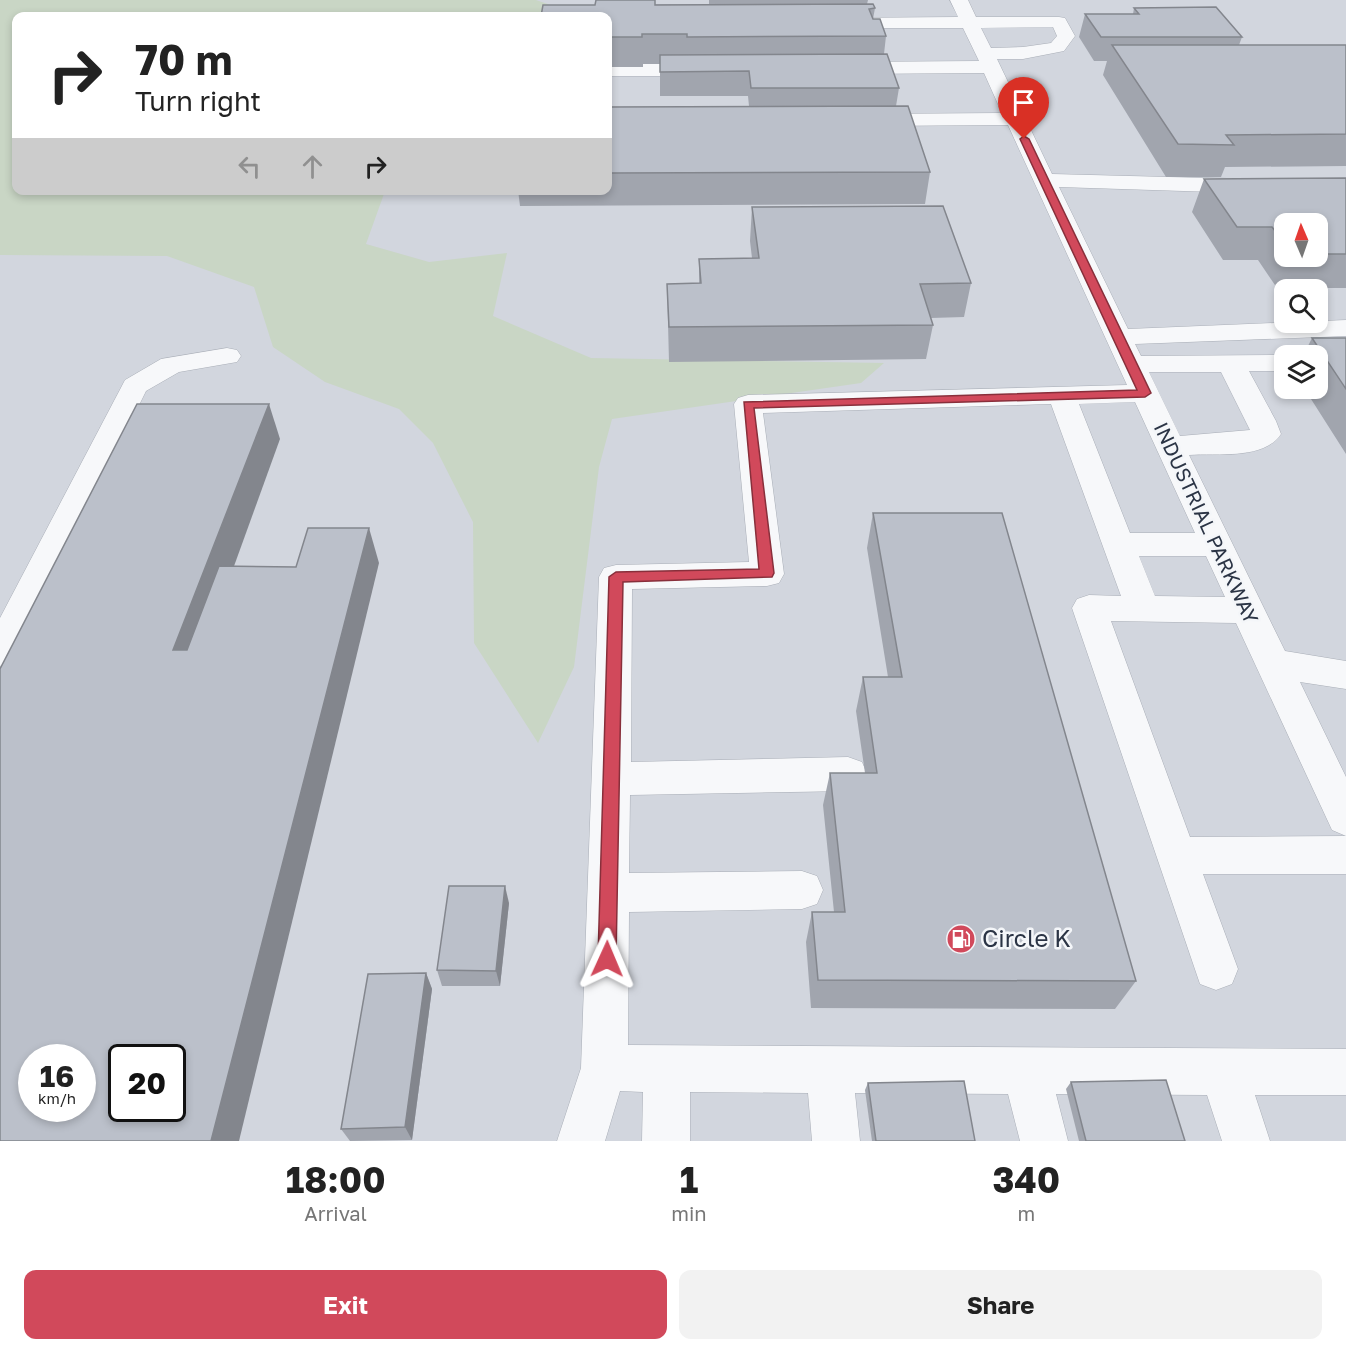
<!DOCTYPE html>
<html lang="en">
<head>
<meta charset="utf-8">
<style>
  :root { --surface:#fff; --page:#f2f2f2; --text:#222; --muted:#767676; --accent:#d1495b }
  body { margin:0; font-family:"Golos Text",sans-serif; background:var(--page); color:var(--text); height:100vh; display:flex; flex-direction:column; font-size:22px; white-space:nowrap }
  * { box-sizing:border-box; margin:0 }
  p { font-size:20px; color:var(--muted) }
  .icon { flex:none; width:33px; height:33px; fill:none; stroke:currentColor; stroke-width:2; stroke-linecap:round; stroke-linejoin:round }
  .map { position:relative; height:1141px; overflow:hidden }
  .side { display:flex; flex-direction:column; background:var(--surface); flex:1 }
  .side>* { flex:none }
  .hud { position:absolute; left:12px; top:12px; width:600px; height:183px; border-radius:12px; box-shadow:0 3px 9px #0003; background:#fff; color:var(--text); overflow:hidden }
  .needle { width:39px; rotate:358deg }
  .fabs { position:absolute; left:1274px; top:213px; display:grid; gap:12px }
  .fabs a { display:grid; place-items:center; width:54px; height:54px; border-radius:12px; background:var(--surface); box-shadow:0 3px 9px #0003; font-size:30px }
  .speed { position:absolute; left:18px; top:1044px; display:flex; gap:12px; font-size:30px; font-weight:700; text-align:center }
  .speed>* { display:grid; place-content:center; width:78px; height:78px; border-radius:50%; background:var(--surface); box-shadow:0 3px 9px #0003; line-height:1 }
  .speed small { font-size:15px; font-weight:400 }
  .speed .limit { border:3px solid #111; border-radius:9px; background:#fff; color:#111 }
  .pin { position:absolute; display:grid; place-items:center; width:51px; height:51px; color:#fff; margin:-62px -26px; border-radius:50% 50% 50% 0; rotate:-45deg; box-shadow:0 0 6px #0007 }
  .pin .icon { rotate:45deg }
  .me { position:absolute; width:66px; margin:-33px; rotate:1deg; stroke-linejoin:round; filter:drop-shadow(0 0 4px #0008) }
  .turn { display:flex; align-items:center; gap:21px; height:126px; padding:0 24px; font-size:27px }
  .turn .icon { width:78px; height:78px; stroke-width:2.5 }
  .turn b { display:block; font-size:42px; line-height:51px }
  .lanes { display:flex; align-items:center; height:57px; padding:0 24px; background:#0003; justify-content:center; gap:30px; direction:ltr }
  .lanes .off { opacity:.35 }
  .eta { display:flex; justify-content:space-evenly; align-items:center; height:102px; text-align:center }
  .eta b { font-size:36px; font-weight:700; line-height:42px }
  .action { display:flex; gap:12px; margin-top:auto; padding:12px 24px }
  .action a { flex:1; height:69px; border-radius:12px; background:var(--accent); color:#fff; font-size:24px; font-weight:700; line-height:69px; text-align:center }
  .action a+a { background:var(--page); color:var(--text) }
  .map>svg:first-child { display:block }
</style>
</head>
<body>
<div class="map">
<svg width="1346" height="1141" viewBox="0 0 1346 1141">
  <rect width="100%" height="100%" fill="#e4e7ec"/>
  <path fill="#d2d6de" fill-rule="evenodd" d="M0,0h1346v1141h-1346zM16,16h592v174h-592zM1284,224h33v32h-33zM1284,290h33v32h-33zM1284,356h33v32h-33zM32,1058h50v50h-50zM122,1058h50v50h-50z"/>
  <polygon fill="#c9d6c5" points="0,0 536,0 565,10 547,16 16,16 16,190 385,191 366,244 429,262 507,253 493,316 591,358 884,363 861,383 612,419 599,467 574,667 538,743 474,643 473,522 433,443 399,409 325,382 273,347 254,287 167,256 0,255"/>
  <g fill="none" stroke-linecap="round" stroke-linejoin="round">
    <g stroke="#a9aeb7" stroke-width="1">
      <g id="minor">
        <path d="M950,0h18l8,17h83l6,1 10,18 -11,15 -41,8h-26l55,115 194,5 8,2 3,5 -3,5 -8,2 -187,-6 69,142 218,-9v16l-211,8 6,12 143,-1 3,1h-3v15h-35l27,50 5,13c-17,26 -64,19 -92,21l96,196 61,10v28l-46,-7 46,95v59l-14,-6 -96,-207 -125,-2 79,216 156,-1v38h-143l35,95 -6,15 -16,6 -16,-6 -128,-376 5,-9 12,-4 32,1 -70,-192 -288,9 21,161 -5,9 -12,3 -135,3 -1,173 217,-5 14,5 5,12 -5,12 -14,5 -218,4 -1,78 173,-2 15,5 6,14 -6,14 -15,5 -173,3 -1,133 718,4v46h-91l15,46h-48l-15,-46 -151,-1 12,47h-48l-12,-47 -153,-1 5,48h-48l-4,-48 -118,-1v49h-48l1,-49 -23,-1 -15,50h-48l24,-73 18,-491 5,-9 12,-3 133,-3 -15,-158 4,-6 10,-3 379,-10 -119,-260 -139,1 -7,-2 -3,-4 3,-4 7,-2 133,-1 -18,-40 -136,1 -10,-6 10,-6 131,-1 -16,-33h-125l-9,-5 9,-5 120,-1zM1053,27l4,9 -6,7 -28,4 -32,1 -10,-20zM1149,372h72l29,58 -70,6zM1135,402l60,131h-65l-51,-129zM1139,556h67l19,41 -70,-1z"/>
        <polygon points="608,64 704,64 714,70 704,76 608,76"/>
        <polygon points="227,348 237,350 241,356 237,362 179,372 146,391 12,662 0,666 0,618 125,380 161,359"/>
      </g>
    </g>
    <use href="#minor" fill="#f7f8fa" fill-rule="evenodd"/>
  </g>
  <g fill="#a1a5ae" fill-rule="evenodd">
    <polygon points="709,0 868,0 867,4 875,8 873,19 886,36 884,54 899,88 896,106 930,172 925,204 520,206 518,190 608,190 608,107 749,106 748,96 660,96 660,64 643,64 643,67 608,67 608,16 595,5 709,4"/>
    <polygon points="1134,8 1242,37 1239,45 1346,45 1346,166 1225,167 1221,177 1166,177 1103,75 1107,61 1094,61 1079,37 1085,14 1133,14"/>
    <path d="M1346,178v110h-69l-19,-28h-35l-31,-48 12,-33zM1284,224h33v32h-33z"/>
    <polygon points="752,207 971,283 964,317 931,318 933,325 926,359 669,362 667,284 699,283 699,259 752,258 750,241"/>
    <polygon points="1312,338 1346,338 1346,454 1304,388 1317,388 1317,356 1303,356"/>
    <polygon points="873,513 1136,981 1115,1009 811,1008 806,942 812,912 834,912 823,805 830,773 865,773 856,711 863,677 888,677 867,548"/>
    <polygon points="509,903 500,986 442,986 437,970"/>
    <polygon points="426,973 432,989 412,1140 350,1141 341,1129"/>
    <polygon points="1071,1082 1185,1141 1079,1141 1066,1089"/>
    <polygon points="868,1083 975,1141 872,1141 865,1090"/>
  </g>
  <g fill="#83868d">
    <polygon points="269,404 280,439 191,685 173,650"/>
    <polygon points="369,528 379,563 239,1141 211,1141"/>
    <polygon points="505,886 509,903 500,986 496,971"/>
    <polygon points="426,973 432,989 412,1140 405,1127"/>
  </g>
  <g fill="#bbc0ca" stroke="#83868d" stroke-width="1.5" fill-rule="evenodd">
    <polygon points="596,0 655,0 655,5 873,4 875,8 869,9 873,19 880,19 886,36 687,37 687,34 642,34 642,37 608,37 608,16 541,16 543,5 595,5"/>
    <polygon points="1216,7 1242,37 1101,37 1085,14 1139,14 1134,8"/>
    <polygon points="1112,45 1346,45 1346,134 1226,135 1234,145 1178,144"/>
    <polygon points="887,54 899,88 751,88 749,71 660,72 660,55"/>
    <polygon points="908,106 930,172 608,173 608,107"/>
    <polygon points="1346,178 1346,254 1317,254 1317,224 1284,224 1284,242 1272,227 1237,227 1204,179"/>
    <polygon points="943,206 971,283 920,284 933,325 669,327 667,284 701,283 699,259 759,258 752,207"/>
    <polygon points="1312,338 1346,338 1346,389"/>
    <path d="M137,404h132l-96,246h14l32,-84 77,1 12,-39h61l-158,613h-211v-472zM32,1058h50v50h-50zM122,1058h50v50h-50z"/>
    <polygon points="873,513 1002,513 1136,981 818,980 812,912 845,912 830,773 877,773 863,677 902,677"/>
    <polygon points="449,886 505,886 496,971 437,970"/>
    <polygon points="426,973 405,1127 341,1129 368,974"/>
    <polygon points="1166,1080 1185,1141 1086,1141 1071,1082"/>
    <polygon points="964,1081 975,1141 876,1141 868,1083"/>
  </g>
  <polygon fill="#d1495b" stroke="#882f3b" stroke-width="1.5" points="1024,136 1029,139 1151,393 1145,397 754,408 774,573 772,577 623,582 616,959 613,965 607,968 600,965 598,959 609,577 616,572 759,569 744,402 1137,390 1020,139"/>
  <defs>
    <g id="fuel-disc" transform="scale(1.5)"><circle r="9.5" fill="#d1495b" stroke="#f4f6f9"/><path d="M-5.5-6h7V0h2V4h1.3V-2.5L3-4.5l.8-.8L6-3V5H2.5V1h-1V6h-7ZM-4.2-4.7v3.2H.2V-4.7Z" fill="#fff"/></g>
  </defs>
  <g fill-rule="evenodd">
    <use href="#fuel-disc" x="961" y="939"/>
  </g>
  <g text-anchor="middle" stroke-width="5" stroke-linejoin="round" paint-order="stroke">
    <g font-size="20" fill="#2b3445" stroke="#f4f6f9">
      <text transform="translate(1206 523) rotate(65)" y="7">INDUSTRIAL PARKWAY</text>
    </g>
    <g font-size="24" fill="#2b3445" stroke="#f4f6f9" text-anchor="start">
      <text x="982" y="947">Circle K</text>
    </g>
  </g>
</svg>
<div class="fabs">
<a><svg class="needle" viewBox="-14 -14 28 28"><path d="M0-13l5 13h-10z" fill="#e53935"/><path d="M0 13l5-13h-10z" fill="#767676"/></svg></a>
<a><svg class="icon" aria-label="search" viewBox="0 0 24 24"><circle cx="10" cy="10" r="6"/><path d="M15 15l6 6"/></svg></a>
<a><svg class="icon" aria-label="layers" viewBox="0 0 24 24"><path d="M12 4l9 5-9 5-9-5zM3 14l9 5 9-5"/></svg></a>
</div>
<div class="speed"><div>16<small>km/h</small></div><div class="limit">20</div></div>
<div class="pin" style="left:1024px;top:139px;background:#d93025"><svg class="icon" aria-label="arrive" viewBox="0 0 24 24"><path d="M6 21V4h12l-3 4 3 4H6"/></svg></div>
<svg class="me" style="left:607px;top:959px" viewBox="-20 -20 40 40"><path d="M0-17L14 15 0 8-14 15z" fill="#d1495b" stroke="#fff" stroke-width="4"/></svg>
<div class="hud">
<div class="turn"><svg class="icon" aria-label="right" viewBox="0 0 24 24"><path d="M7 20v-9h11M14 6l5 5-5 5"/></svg><div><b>70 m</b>Turn right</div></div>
<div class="lanes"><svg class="icon off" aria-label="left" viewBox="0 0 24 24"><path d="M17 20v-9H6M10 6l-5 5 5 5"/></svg><svg class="icon off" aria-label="ahead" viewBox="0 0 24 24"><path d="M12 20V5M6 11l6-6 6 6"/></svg><svg class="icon" aria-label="right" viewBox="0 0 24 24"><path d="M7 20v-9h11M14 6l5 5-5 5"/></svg></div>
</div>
</div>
<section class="side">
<div class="eta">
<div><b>18:00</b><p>Arrival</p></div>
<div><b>1</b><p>min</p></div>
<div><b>340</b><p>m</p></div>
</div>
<div class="action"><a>Exit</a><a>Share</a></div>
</section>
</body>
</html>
